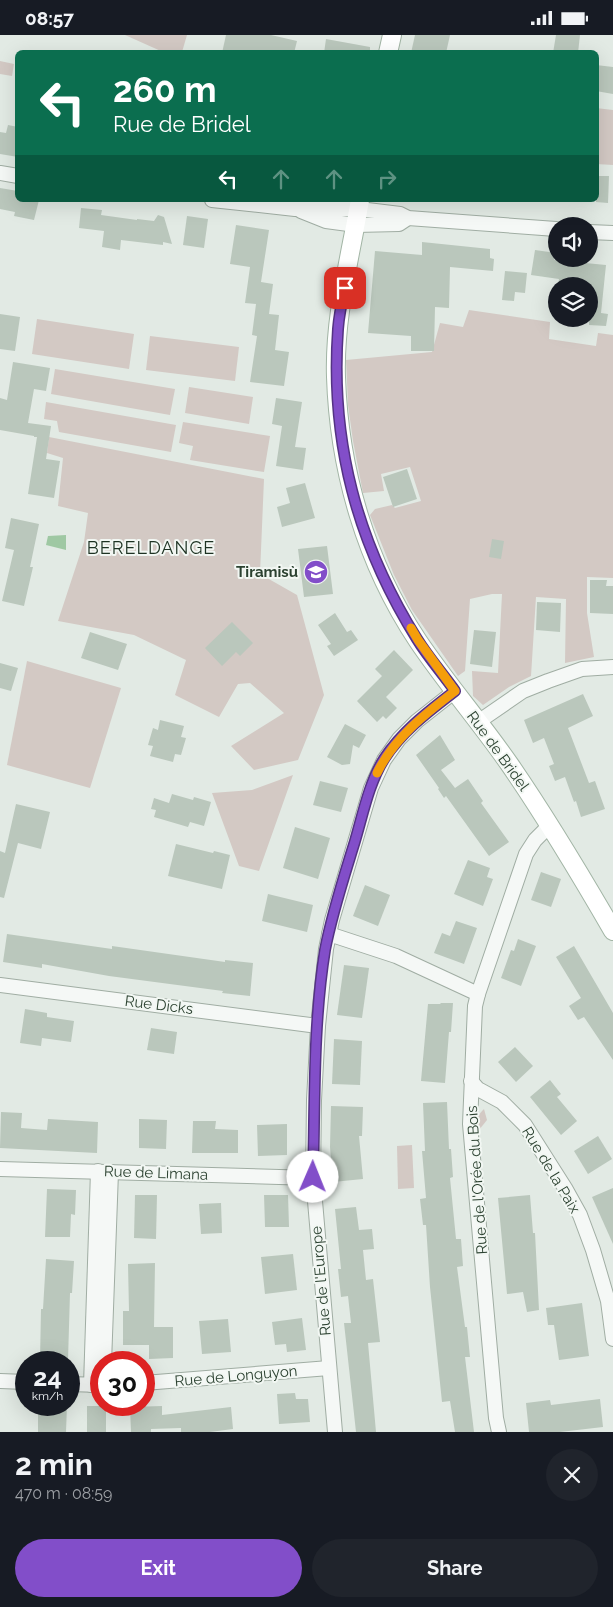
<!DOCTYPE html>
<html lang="en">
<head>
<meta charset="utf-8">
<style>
  :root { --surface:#171b24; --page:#20242c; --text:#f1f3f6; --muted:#9ea1a6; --accent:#824ec9 }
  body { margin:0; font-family:Raleway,sans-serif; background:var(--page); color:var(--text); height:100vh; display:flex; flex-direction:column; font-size:19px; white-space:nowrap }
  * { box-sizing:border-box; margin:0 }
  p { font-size:16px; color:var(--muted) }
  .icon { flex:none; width:28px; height:28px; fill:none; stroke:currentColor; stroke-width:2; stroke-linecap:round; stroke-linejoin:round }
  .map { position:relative; height:1397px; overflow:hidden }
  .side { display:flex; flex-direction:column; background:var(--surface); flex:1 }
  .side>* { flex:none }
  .guide { position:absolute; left:15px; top:15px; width:584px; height:152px; border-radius:8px; box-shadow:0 5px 20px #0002; background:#0b6e4f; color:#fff; overflow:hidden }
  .controls { position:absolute; left:548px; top:182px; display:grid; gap:10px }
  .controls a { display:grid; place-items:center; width:50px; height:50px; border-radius:50%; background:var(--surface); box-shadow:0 5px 20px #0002; font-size:25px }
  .speed { position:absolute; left:15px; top:1316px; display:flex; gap:10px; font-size:25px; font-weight:700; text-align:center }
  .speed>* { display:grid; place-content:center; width:65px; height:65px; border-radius:50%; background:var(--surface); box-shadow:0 5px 20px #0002; line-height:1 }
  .speed small { font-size:12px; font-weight:400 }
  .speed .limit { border:8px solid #d22; background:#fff; color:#111 }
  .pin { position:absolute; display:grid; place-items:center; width:42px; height:42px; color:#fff; margin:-21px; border-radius:10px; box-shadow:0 2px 8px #0006 }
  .me { position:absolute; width:55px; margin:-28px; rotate:1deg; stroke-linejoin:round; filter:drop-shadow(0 0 4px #0008) }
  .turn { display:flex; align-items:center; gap:18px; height:105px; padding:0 15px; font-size:22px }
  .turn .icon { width:65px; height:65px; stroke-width:2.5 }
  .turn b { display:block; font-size:35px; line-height:42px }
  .lanes { display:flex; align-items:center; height:48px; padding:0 15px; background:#0003; justify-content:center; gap:25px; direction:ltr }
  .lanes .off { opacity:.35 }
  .round { display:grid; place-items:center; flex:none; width:52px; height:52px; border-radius:26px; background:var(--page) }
  .overview { display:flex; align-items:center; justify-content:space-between; height:85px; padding:0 15px }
  h1 { font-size:30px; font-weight:700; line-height:38px }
  .primary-button { display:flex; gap:10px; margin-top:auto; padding:10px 15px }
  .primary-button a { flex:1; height:58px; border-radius:30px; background:var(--accent); color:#fff; font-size:20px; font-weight:700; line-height:58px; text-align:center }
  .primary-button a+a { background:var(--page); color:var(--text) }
  .status { display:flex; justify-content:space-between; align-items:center; height:35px; padding:0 25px; background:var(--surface); direction:ltr }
  .status svg { height:14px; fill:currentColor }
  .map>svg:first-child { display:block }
</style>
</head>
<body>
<div class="status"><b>08:57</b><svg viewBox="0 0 49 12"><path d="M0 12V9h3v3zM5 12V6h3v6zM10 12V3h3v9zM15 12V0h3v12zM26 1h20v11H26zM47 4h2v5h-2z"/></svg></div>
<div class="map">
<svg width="613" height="1397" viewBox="0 0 613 1397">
  <rect width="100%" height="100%" fill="#e2eae4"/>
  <g fill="#d3c9c4">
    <polygon points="125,0 187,0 182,17 163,17"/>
    <polygon points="0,26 14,29 12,41 0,39"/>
    <polygon points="596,73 613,75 613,130 596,129"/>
    <polygon points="469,275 550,287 549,304 596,311 598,298 613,300 613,543 587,542 587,578 594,622 565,628 566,564 536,562 531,641 509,652 483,670 473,661 472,636 498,638 502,559 492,559 470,564 465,636 458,641 412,575 394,540 370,480 375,474 392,470 395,473 421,466 410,432 381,439 384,456 363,458 353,406 348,370 346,325 432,317 440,288 463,292"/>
    <polygon points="37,284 134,299 129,334 32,319"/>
    <polygon points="150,301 239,312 235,346 146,335"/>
    <polygon points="55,334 175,354 170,380 51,359"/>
    <polygon points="189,352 253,362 249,389 185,378"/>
    <polygon points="46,367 176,390 171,417 59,397 57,386 44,384"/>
    <polygon points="183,387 270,401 264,437 190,425 193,411 179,408"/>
    <polygon points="49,402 264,444 260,539 297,560 324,660 298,725 254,735 231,711 284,678 250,648 238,649 219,682 175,660 186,625 134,600 58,586 84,507 88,478 58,471 63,423 47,418"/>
    <polygon points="27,626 121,653 90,753 7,730"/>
    <polygon points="293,740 259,836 239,831 212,758 252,755"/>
    <path d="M484,1074l3,11 -8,10 -2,-1c-2,-10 0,-13 7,-20z"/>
    <polygon points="412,1110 414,1153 398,1154 397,1111"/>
  </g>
  <polygon fill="#9fc8a3" points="66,500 66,515 46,510 48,501"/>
  <g fill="#bac7bc">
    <polygon points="226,0 271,0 297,6 294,18 222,18"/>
    <polygon points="415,0 450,0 446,18 411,18"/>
    <polygon points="556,0 580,0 578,18 553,18"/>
    <polygon points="326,4 370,12 370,18 324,18"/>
    <polygon points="596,30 613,32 613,59 596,56"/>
    <polygon points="8,90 18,92 18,122 0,119 0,97 6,98"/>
    <polygon points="596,141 609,141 608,168 596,167"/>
    <polygon points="0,153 18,156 18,165 39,165 34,185 14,181 15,177 0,174"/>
    <polygon points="81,173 102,175 101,180 137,185 137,184 154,186 158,180 164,182 172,209 163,207 163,210 121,205 120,215 102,212 104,196 79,193"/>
    <polygon points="187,181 208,184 204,213 183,210"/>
    <polygon points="236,190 269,195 261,247 273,249 269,279 279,280 275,315 289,317 284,351 250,347 257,301 252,300 256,269 245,268 250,232 230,229"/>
    <polygon points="422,207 490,214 490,223 494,224 493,236 450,232 449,273 435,272 434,316 411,316 411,301 368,298 375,216 422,220"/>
    <polygon points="535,215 556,218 554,225 606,230 601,278 608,279 606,291 589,290 589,251 558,251 559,244 531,240"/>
    <polygon points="505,236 527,238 525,258 515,257 514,266 502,265"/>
    <polygon points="0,279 20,282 15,316 0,314"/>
    <polygon points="13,327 50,333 46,356 34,354 28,388 51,391 46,424 60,426 54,463 28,459 37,402 34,402 34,401 0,395 0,363 7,365"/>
    <polygon points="276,363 302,367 295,412 306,413 303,435 276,431 282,391 272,389"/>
    <polygon points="407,434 417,464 393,472 383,442"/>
    <polygon points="305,448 315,483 282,492 277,472 290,468 286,453"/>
    <polygon points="11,483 39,489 30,532 33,532 24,571 2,566 14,515 5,513"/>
    <polygon points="492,504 504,506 501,524 489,522"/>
    <polygon points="327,511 333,559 304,562 298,514"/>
    <polygon points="590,545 607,545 606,551 613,551 613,579 590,578"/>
    <polygon points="537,567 561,568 560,597 536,595"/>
    <polygon points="335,578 347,597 351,595 358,605 334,621 327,611 331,609 318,590"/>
    <polygon points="232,587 253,608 240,621 236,617 222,631 205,613"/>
    <polygon points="474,595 496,597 492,632 470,629"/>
    <polygon points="90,597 127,609 118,635 81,623"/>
    <polygon points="394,615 413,635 386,662 397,673 386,684 383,681 377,687 357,666 382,641 375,634"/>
    <polygon points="0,628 18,633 11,656 0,653"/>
    <polygon points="583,659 593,681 568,693 589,748 595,746 605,774 581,782 576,766 574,767 565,742 555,746 549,731 554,729 544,703 533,708 524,685"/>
    <polygon points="160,685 184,691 181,702 186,703 181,720 175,719 173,727 150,721 153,711 148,710 153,693 158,695"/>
    <polygon points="345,689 366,700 359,713 353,710 350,729 342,730 327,722"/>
    <polygon points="440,700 455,725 441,735 455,753 468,744 483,766 481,768 509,807 489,821 446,761 444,763 438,754 439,753 416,720"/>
    <polygon points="320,746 348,753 341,777 313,770"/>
    <polygon points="172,759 193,765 194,762 211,767 204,791 190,787 188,792 154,782 156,775 151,774 154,763 169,768"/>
    <polygon points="16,769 50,777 41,814 18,808 4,863 0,862 0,816 5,818"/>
    <polygon points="295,792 330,803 318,844 283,833"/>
    <polygon points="176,809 213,818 214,816 230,820 222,854 168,841"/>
    <polygon points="468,825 490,833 487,842 493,844 483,871 454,859"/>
    <polygon points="541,837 561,844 551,872 531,865"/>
    <polygon points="365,850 390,860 378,891 353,881"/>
    <polygon points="268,859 313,870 307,897 262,886"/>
    <polygon points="456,886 477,893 464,929 434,918 442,898 450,901"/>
    <polygon points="7,899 112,914 112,911 225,927 225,925 253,928 250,961 222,958 223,956 109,941 42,929 42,933 3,927"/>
    <polygon points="518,904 536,911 521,951 501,943 511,915 514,916"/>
    <polygon points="574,911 613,978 613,1025 584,982 578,985 569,971 581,963 556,922"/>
    <polygon points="344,930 369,933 362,983 337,980"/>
    <polygon points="441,968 453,968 451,997 449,997 445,1048 421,1046 428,969 440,969"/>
    <polygon points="25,974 47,978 47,982 74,986 71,1007 42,1003 41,1011 20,1008"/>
    <polygon points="151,993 177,997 174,1019 147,1015"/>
    <polygon points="334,1004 362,1006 360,1050 332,1049"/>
    <polygon points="515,1012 533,1031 516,1047 498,1027"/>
    <polygon points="550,1045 561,1059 557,1062 577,1086 561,1100 530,1062"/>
    <polygon points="447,1067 449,1114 451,1114 453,1142 450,1143 456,1204 461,1204 463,1231 457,1232 465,1292 467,1292 470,1322 465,1322 474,1397 455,1397 450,1366 442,1367 430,1252 426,1190 423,1190 420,1164 426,1163 422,1116 425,1116 423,1068"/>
    <polygon points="331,1071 363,1072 362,1101 359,1101 363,1144 333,1147 330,1112"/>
    <polygon points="1,1077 22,1078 21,1093 47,1095 48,1084 98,1087 97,1118 0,1113"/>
    <polygon points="139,1084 167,1085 166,1114 139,1113"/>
    <polygon points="193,1086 216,1086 215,1094 238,1095 238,1118 192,1118"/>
    <polygon points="287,1089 287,1120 258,1121 257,1090"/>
    <polygon points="598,1101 612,1124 588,1139 574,1116"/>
    <polygon points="613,1153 613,1209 592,1162"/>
    <polygon points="47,1154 76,1155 75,1180 71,1179 70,1202 45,1202"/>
    <polygon points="135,1160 157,1160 156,1204 134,1203"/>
    <polygon points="264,1160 288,1160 289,1192 265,1192"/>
    <polygon points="530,1160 533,1198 535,1198 539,1275 527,1277 523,1257 507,1259 498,1163"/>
    <polygon points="221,1168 222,1198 201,1199 199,1169"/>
    <polygon points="356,1172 359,1195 372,1194 374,1214 363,1215 366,1245 373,1244 380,1307 368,1308 376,1397 356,1397 344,1288 351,1288 348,1261 341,1262 338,1234 341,1234 335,1174"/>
    <polygon points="293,1219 297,1255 265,1259 261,1222"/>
    <polygon points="46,1224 74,1226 72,1258 70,1258 68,1325 40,1325 41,1274 43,1274"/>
    <polygon points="155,1228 154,1292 173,1292 173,1323 149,1324 149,1310 123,1310 123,1276 129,1276 128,1229"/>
    <polygon points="582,1268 589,1321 559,1325 554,1290 548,1290 546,1273"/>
    <polygon points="302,1283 306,1315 287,1317 286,1309 275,1310 272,1287"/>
    <polygon points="228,1284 231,1317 202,1319 199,1286"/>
    <polygon points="295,1358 296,1364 308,1364 310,1387 279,1389 277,1359"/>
    <polygon points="600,1364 603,1392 560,1397 529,1397 526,1368 550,1365 551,1370"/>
    <polygon points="38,1370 67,1370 66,1397 38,1397"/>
    <rect x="87" y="1371" width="19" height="26"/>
    <polygon points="162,1371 162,1380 231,1372 233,1394 210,1397 181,1397 181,1393 151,1394 151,1397 131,1397 130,1372"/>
  </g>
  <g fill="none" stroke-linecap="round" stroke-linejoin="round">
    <g stroke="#a0ada3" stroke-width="16">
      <g id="minor">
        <polyline points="0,138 18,141"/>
        <polyline points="212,165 295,174 359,174 400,179 408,183 556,194"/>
        <polyline points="301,176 326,186 356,190 399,189 408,183"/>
        <polyline points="589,197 613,198"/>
        <polyline points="478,687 523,656 548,646 582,634 613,632"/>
        <polyline points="329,899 396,921 478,959"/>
        <polyline points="0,950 318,991"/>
        <polyline points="471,1046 478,1054 502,1067 525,1090 565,1153 580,1180 593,1215 608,1266 613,1304"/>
        <polyline points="0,1134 313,1143"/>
        <polyline points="104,1328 111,1137"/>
        <polyline points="0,1346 26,1347"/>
        <polyline points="144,1348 329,1333"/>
        <polyline points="69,1349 101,1350"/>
        <polyline points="91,1350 98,1136"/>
        <polyline points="335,1397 313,1143 314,1065 318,991 326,914 332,885 371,753 384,725 399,704 417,686 455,656"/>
        <polyline points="499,1397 496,1383 470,1089 475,971 478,959 526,819 535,805 550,790"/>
      </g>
    </g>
    <g stroke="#a2b5a5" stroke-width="20">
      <g id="major">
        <polyline points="388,18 392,0"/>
        <path d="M360,165c-10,58 -26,118 -24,177 3,93 30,186 82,264 29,43 63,82 92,124 37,54 70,109 103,166"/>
      </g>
    </g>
    <use href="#minor" stroke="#f5f8f6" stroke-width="14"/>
    <use href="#major" stroke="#fff" stroke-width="18"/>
  </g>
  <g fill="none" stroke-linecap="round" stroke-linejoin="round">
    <g stroke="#543383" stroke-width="12">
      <path id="route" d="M313,1142c2,-74 0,-153 12,-227 7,-37 19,-73 30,-109 8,-27 14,-58 29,-82 18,-28 45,-48 71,-68 -12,-17 -27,-34 -38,-52 -60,-96 -87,-197 -79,-310 1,-14 4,-28 7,-41"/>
    </g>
    <use href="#route" stroke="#824ec9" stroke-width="9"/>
    <path stroke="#f59e0b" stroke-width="9" d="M377,738c17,-35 48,-59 78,-82l-37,-51 -7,-12"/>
  </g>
  <defs>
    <g id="school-disc" transform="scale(1.25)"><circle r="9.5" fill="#824ec9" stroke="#f2f7f3"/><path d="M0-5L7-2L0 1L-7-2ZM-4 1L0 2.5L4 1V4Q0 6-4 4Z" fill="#fff"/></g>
  </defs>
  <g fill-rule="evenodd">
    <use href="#school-disc" x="316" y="537"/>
  </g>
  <g text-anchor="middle" stroke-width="4" stroke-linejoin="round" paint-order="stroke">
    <g font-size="15" font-weight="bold" fill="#2b4130" stroke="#f2f7f3" text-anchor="end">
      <text x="298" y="542">Tiramisù</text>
    </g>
    <g font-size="15" fill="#2b4130" stroke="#f2f7f3">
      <text transform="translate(498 716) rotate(54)" y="5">Rue de Bridel</text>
      <text transform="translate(159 970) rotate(7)" y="5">Rue Dicks</text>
      <text transform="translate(551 1135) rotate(59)" y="5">Rue de la Paix</text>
      <text transform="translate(156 1138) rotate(2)" y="5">Rue de Limana</text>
      <text transform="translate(477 1145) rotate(-94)" y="5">Rue de l'Orée du Bois</text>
      <text transform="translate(321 1246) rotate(-95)" y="5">Rue de l'Europe</text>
      <text transform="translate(236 1341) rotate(-5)" y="5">Rue de Longuyon</text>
    </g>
    <g font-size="18" letter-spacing="1" fill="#1d3222" stroke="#f2f7f3">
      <text x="151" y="519">BERELDANGE</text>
    </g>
  </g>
</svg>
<div class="controls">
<a><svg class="icon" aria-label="sound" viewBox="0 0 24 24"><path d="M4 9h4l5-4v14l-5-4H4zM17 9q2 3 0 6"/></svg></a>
<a><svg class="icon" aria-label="layers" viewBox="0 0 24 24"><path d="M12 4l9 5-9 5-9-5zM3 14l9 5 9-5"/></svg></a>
</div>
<div class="speed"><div>24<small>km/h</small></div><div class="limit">30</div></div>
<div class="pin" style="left:345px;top:253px;background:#d93025"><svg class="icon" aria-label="arrive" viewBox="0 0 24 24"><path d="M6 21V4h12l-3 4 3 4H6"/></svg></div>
<svg class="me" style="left:313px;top:1142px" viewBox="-20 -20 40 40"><circle r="19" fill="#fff"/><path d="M0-13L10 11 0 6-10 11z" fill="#824ec9"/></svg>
<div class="guide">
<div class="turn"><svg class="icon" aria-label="left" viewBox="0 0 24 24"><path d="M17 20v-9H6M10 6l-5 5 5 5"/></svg><div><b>260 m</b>Rue de Bridel</div></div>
<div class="lanes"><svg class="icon" aria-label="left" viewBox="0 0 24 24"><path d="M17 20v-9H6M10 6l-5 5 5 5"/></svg><svg class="icon off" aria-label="ahead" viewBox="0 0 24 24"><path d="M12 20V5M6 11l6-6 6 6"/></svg><svg class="icon off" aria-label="ahead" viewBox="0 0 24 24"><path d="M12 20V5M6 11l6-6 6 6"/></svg><svg class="icon off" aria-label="right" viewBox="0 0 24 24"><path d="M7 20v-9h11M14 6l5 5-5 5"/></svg></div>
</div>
</div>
<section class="side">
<div class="overview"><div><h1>2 min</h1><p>470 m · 08:59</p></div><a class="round"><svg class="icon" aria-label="close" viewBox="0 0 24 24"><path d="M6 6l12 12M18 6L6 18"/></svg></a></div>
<div class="primary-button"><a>Exit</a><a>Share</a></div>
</section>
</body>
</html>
